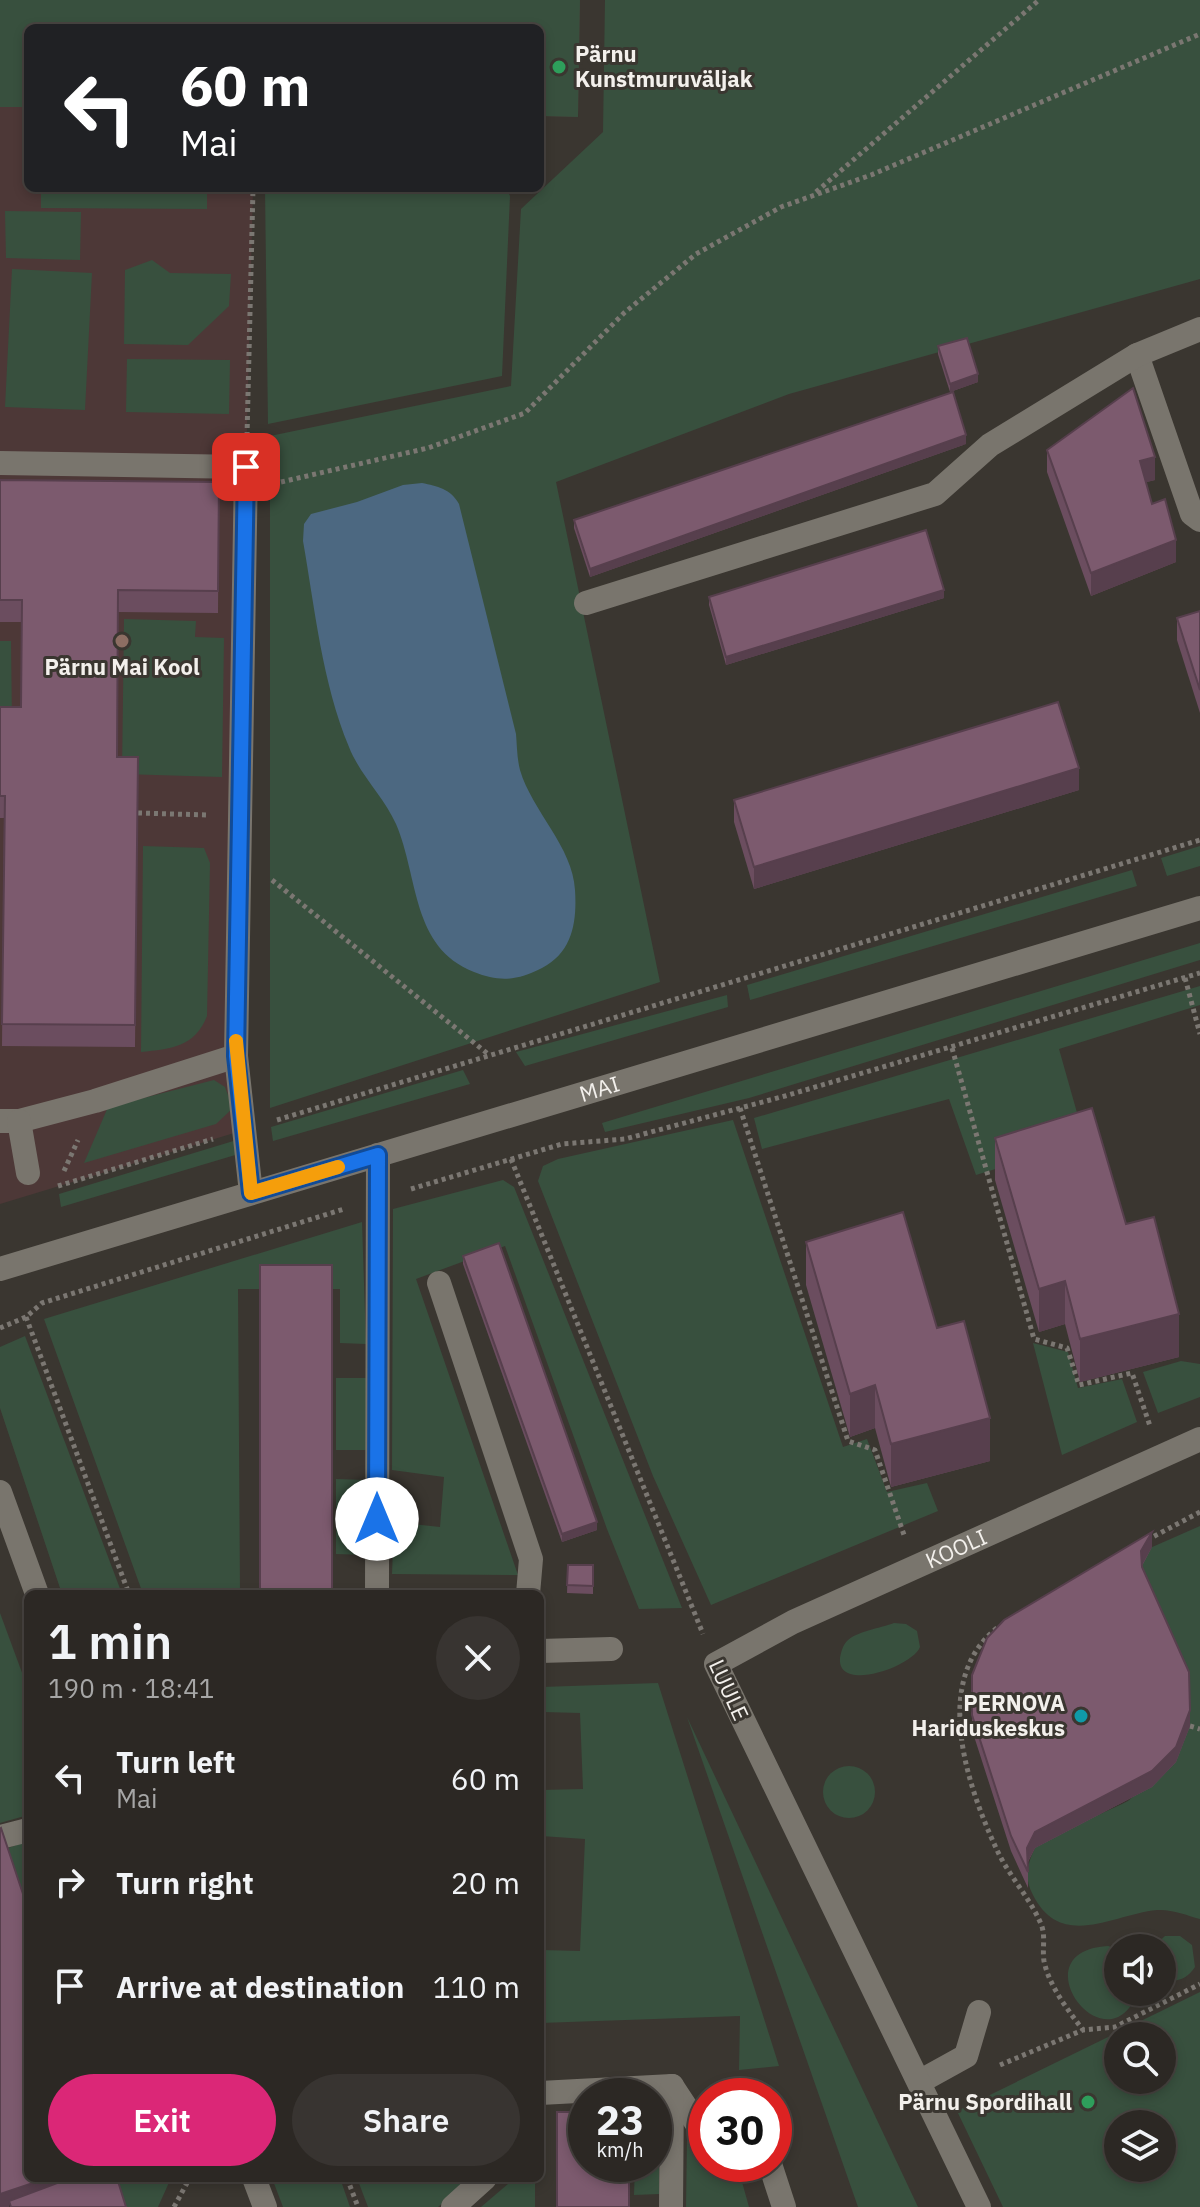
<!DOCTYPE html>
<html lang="en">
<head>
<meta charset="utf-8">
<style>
  :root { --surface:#2c2824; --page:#383431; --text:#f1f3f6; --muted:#a6a6a6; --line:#484441; --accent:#db2777 }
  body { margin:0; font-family:"IBM Plex Sans",sans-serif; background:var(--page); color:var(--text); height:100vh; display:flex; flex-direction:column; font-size:30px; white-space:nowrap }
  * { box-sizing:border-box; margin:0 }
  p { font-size:26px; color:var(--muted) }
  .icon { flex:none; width:44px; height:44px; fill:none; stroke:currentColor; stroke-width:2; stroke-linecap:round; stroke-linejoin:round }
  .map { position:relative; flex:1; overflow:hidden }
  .panel { position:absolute; left:24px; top:1590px; width:520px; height:592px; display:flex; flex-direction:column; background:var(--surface); border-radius:12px; box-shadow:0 4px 12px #0003,0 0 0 2px var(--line) }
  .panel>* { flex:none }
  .banner { position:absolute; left:24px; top:24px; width:520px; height:168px; border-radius:12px; box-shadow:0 4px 12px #0003,0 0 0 2px var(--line); background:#202124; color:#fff; overflow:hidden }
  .tools { position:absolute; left:1104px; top:1934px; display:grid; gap:16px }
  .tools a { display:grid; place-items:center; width:72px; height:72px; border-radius:50%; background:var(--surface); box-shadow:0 4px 12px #0003,0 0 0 2px var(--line); font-size:40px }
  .speed { position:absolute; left:568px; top:2078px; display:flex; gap:16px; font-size:40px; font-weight:700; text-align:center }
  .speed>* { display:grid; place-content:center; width:104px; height:104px; border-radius:50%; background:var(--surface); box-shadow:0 4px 12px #0003,0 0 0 2px var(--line); line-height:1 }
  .speed small { font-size:20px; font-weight:400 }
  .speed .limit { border:12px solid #d22; background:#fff; color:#111 }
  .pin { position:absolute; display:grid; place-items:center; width:68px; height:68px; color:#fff; margin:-34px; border-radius:16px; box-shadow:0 4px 12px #0006 }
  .me { position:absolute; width:88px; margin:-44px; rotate:0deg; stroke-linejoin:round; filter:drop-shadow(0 0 6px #0008) }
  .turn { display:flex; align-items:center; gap:28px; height:168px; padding:0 24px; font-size:36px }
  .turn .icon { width:104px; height:104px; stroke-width:2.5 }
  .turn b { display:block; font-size:56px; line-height:68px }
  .round { display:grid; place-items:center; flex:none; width:84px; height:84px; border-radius:42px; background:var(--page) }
  .summary { display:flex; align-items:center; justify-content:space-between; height:136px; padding:0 24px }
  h1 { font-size:48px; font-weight:600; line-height:60px }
  .button { display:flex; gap:16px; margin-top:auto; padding:16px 24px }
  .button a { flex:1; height:92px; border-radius:48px; background:var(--accent); color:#fff; font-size:32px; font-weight:600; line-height:92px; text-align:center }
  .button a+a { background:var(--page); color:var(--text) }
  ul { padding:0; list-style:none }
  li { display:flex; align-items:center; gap:24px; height:104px; padding:0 24px }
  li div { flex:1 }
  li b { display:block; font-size:30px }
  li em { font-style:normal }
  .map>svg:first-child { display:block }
</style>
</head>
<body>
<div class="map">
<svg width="1200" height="2207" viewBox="0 0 1200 2207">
  <rect width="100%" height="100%" fill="#3a3630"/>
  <polygon fill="#4d3837" points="0,0 580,0 578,117 540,116 540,28 28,28 28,188 253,188 246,467 244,1130 0,1204"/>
  <g fill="#38503e" fill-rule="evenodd">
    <polygon points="0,0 580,0 578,117 540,116 540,28 28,28 28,107 0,107"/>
    <polygon points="605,0 1200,0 1200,279 789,394 556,482 660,982 270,1108 270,436 511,386 521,209 603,132"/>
    <polygon points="41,188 207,188 207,209 41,208"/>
    <polygon points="265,188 506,188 510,196 502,376 268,424"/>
    <polygon points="5,211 81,212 80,260 6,258"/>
    <polygon points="152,260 170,273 231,274 229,306 188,345 124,344 125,270"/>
    <polygon points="12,269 92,273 85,410 5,407"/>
    <polygon points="127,359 230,360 229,414 126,412"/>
    <polygon points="124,619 196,621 195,637 224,638 222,777 122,774"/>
    <polygon points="0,641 11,641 12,725 0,725"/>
    <path d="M143,846l61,2 6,15 -3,153c-12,31 -36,33 -66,36z"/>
    <polygon points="1200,846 1200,866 1167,876 1161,858"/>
    <polygon points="1132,870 1137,886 750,1000 747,985"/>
    <polygon points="1200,943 1200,960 749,1098 605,1132 602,1123"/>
    <polygon points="1200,986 1200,1005 1059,1049 1085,1141 976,1175 949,1099 762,1149 754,1118"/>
    <polygon points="727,995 728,1007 525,1066 516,1052"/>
    <polygon points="463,1070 470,1084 273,1141 271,1127"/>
    <polygon points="214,1080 225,1087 233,1108 216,1124 84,1163 108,1107"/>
    <polygon points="733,1120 843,1447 867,1439 887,1492 927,1483 938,1511 711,1605 653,1476 538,1181 543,1166 558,1159"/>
    <polygon points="240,1139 242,1153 61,1207 59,1194"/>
    <polygon points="503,1180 514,1187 682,1608 639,1609 607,1529 505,1246 416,1279 518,1575 392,1574 394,1522 440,1527 444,1477 392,1470 393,1209"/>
    <polygon points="362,1222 366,1344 340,1343 340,1289 238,1289 240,1594 143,1594 44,1319"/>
    <polygon points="25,1336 122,1594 62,1594 0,1408 0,1347"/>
    <polygon points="1033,1343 1068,1352 1078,1388 1122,1379 1137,1422 1062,1455"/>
    <polygon points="1181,1361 1200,1364 1200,1397 1158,1413 1143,1372"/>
    <polygon points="336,1378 366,1378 367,1450 336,1450"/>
    <polygon points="336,1479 367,1480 364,1555 336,1554"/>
    <path d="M1200,1526v393c-14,-4 -28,-10 -43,-9 -43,4 -96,41 -124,-15 -9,-16 -6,-31 2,-47 27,-21 62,-31 93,-47 72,-57 46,-150 13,-234l9,-19z"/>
    <polygon points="0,1613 28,1689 28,1815 0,1823"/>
    <path d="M894,1623l12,1 11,7 3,16c-8,20 -83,46 -80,11 1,-6 3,-13 7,-17 10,-10 34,-13 47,-18z"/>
    <polygon points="658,1683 779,2066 739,2070 740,2016 540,2023 541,1950 580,1951 585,1839 541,1836 541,1790 583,1789 580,1713 543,1712 542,1687"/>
    <polygon points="687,1717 918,2207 858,2207"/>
    <circle cx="849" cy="1792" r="26"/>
    <polygon points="28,1841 28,1920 8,1848"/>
    <path d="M1165,1936h15l12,9 3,22c-8,12 -19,17 -33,11v-30h-10z"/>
    <path d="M1108,1946l10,3v43h20c-31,80 -122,-41 -30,-46z"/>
    <path d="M1200,1992v215h-197l-46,-96zM1118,2036h44v44h-44zM1118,2124h44v44h-44z"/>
    <polygon points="687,2139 706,2145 706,2164 737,2164 749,2207 686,2207"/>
    <polygon points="654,2145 659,2157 659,2194 634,2195 635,2164 654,2164"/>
    <polygon points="116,2178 171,2178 158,2207 125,2207"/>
    <polygon points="272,2178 340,2178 350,2207 283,2207"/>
    <polygon points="357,2178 472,2178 438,2207 368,2207"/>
    <polygon points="515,2178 535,2178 535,2207 481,2207"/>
  </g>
  <path fill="#4c6881" d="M422,483c15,3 29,6 37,21l57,230c1,11 1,25 4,36 12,41 53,77 55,120 2,31 -2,62 -33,78 -25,13 -43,14 -68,4 -63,-25 -55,-94 -78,-148 -12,-27 -36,-49 -47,-77 -27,-65 -34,-138 -46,-206l1,-17 7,-10 46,-12 46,-17z"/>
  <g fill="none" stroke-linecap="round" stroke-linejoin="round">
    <g stroke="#7b7772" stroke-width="5" stroke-dasharray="4 4" stroke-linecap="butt">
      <polyline points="816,192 1039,0"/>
      <polyline points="247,436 253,188"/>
      <polyline points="281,482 428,448 525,413 624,313 696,254 781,207 871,175 1200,34"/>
      <polyline points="138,813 209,815"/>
      <polyline points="272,880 488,1054"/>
      <polyline points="1185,978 1200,1034"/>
      <polyline points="952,1048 1034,1339 1067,1348 1079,1385 1132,1373 1150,1426"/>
      <polyline points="740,1108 848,1441 875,1450 904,1535"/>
      <polyline points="277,1120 1200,840"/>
      <polyline points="511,1159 703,1634"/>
      <polyline points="64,1171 78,1140"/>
      <polyline points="58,1186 213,1139"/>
      <polyline points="411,1189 562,1144 625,1139 785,1096 1200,973"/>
      <polyline points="26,1317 129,1594"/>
      <polyline points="0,1328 26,1317 42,1303 344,1209"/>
      <polyline points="1147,1540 1200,1512"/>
      <path d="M997,1628c-66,52 -30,158 0,222 12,26 33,48 44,74 5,12 1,25 3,37 5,25 24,49 39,69"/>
      <polyline points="1190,1726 1200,1729"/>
      <polyline points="1000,2065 1083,2030 1115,2027 1200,1984"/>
      <polyline points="347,2178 358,2207"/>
      <polyline points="174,2207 187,2183"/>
    </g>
    <g stroke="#79756d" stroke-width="24">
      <polyline points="1137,355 1192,514 1200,520"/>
      <polyline points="0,463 246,467 236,1056 251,1193"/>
      <polyline points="586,603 935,494 990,445 1137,355 1200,329"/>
      <polyline points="0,1121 19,1121 95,1101 236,1056"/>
      <polyline points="19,1121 28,1173"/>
      <path id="s1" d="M0,1269l1200,-361"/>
      <polyline points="439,1283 531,1559 528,1594"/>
      <polyline points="0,1492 37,1594"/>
      <polyline points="377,1594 378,1155"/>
      <polyline points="540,1651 611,1649"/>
      <polyline points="0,1837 28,1830"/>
      <polyline points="919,2082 966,2056 979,2012"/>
      <polyline points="540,2093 672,2086 697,2124 706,2127"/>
      <polyline points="770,2164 784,2207"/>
      <polyline points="254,2178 265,2207"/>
      <polyline points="453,2207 485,2178"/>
      <polyline points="671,2207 672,2086"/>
      <path id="s2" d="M979,2207l-263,-543 77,-42 407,-183"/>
    </g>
  </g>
  <g fill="#6b4d5f">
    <polygon points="938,346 978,382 950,392 938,354"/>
    <polygon points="966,444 590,577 574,528 574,520"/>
    <polygon points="1047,450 1155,480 1146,482 1152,504 1176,562 1091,596 1047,472"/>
    <polygon points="0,480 219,482 218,613 118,612 117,757 138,757 135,1047 2,1046 4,818 0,818 0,707 21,707 22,622 0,622"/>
    <polygon points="709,597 944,598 726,665 709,605"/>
    <polygon points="1200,611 1200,713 1177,640 1177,618"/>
    <polygon points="1079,790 754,889 734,822 734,800"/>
    <polygon points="995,1138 1126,1224 1179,1357 1080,1382 1065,1324 1039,1332 995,1180"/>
    <polygon points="806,1242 937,1328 990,1461 891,1487 875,1428 850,1437 806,1285"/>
    <polygon points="463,1256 597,1530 562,1542 463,1264"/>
    <polygon points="1152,1547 1142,1566 1190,1726 1176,1762 1152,1787 1035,1848 1028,1862 1028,1888 1011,1851 972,1730 972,1675"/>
    <polygon points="568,1565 593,1565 593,1594 567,1593"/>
  </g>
  <g fill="#573f4d">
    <polygon points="978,374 978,382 950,392 950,384"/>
    <polygon points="966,435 966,444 590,577 590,569"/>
    <polygon points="1155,457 1155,480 1140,484 1140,461"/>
    <polygon points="1176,540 1176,562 1091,596 1091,573"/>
    <polygon points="944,590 944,598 726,665 726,657"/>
    <polygon points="1079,768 1079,790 754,889 754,867"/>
    <polygon points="1065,1281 1065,1324 1039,1332 1039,1289"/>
    <polygon points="1179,1314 1179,1357 1080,1382 1080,1339"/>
    <polygon points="875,1385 875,1428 850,1437 850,1394"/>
    <polygon points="990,1418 990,1461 891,1487 891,1444"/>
    <polygon points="597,1522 597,1530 562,1542 562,1534"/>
    <polygon points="1152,1532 1152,1547 1141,1567 1141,1551"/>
    <polygon points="1190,1710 1190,1726 1176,1762 1152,1787 1035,1848 1027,1863 1027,1848 1035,1832"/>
    <polygon points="48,2178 58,2178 58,2207 9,2201 9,2207 0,2207 0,2194"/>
  </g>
  <g fill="#7c5a6e" stroke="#573f4d" stroke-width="2">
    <polygon points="967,338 978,374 950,384 938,346"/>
    <polygon points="1133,388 1155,457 1140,461 1152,504 1165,499 1176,540 1091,573 1047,450"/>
    <polygon points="953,392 966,435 590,569 574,520"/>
    <polygon points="0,480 219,482 218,591 118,590 117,757 138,757 135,1025 2,1024 5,796 0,796 0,707 21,707 22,600 0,600"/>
    <polygon points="926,530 944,590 726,657 709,597"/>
    <polygon points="1200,611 1200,690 1177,618"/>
    <polygon points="1058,702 1079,768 754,867 734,800"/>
    <polygon points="1092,1108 1126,1224 1154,1217 1179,1314 1080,1339 1065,1281 1039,1289 995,1138"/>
    <polygon points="903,1212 937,1328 964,1321 990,1418 891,1444 875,1385 850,1394 806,1242"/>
    <polygon points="499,1243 597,1522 562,1534 463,1256"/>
    <rect x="260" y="1265" width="72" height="329"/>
    <polygon points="1152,1532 1141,1551 1142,1567 1189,1672 1190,1710 1176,1747 1152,1771 1035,1832 1027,1848 1028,1872 1011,1836 972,1715 972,1675 987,1638 1004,1620"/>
    <polygon points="568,1565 593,1565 593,1586 567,1585"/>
    <polygon points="1,1828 28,1909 28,2178 48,2178 0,2194 0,1829"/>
    <polygon points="557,2112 586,2112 586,2164 629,2164 629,2207 557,2207"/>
    <polygon points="56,2178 117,2178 126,2207 11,2207 9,2201 57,2183"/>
  </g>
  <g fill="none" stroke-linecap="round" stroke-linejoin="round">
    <g stroke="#114b97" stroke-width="20">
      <polyline id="route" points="246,467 236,1056 251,1193 378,1155 377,1519"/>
    </g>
    <use href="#route" stroke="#1a73e8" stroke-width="14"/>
    <polyline stroke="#f59e0b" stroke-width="14" points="236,1041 251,1193 338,1167"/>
  </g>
  <g fill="#2e9e5b" stroke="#3a3630" stroke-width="3">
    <circle cx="559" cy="67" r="8"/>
    <circle cx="1088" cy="2102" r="8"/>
  </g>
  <circle fill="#8d6e63" stroke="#3a3630" stroke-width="3" cx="122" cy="641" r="8"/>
  <circle fill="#0f9aa8" stroke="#3a3630" stroke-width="3" cx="1081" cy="1716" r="8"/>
  <g text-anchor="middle" stroke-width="6" stroke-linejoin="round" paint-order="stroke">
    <g font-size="22" font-weight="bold" fill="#f3f0ec" stroke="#3a3630" text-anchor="end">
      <text x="575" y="62" text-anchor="start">Pärnu<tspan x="575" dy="25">Kunstmuruväljak</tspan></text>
      <text x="122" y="675" text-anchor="middle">Pärnu Mai Kool</text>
      <text x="1065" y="1711">PERNOVA<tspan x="1065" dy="25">Hariduskeskus</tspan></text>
      <text x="1072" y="2110">Pärnu Spordihall</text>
    </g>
    <g font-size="22" fill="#f3f0ec" stroke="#3a3630">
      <text dy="8" stroke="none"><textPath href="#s1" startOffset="626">MAI</textPath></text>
      <text dy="8" stroke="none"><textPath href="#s2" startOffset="870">KOOLI</textPath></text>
      <text transform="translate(729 1690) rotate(65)" y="8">LUULE</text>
    </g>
  </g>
</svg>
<div class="tools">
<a><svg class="icon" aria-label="sound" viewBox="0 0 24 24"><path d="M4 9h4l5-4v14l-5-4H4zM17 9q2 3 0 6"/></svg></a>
<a><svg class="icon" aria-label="search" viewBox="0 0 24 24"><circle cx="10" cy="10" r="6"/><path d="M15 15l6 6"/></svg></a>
<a><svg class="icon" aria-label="layers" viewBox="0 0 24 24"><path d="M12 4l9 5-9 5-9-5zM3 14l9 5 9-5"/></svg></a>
</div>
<div class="speed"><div>23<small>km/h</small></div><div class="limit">30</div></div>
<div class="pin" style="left:246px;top:467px;background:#d93025"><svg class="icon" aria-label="arrive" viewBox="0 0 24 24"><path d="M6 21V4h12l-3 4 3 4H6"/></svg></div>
<svg class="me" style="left:377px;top:1519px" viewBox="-20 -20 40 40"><circle r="19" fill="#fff"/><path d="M0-13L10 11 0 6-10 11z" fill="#1a73e8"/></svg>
<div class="banner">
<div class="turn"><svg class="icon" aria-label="left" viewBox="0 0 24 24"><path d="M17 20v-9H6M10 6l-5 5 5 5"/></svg><div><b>60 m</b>Mai</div></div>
</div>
<section class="panel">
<div class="summary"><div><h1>1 min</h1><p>190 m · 18:41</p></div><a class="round"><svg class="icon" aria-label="close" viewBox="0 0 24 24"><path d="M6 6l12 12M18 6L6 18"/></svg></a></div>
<ul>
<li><svg class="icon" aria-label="left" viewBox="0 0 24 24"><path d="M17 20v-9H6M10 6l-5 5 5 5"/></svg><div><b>Turn left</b><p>Mai</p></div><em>60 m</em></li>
<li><svg class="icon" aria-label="right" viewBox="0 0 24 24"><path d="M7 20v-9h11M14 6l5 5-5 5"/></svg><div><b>Turn right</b></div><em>20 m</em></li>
<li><svg class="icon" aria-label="arrive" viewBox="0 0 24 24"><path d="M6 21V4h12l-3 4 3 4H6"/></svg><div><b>Arrive at destination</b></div><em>110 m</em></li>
</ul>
<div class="button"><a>Exit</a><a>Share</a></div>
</section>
</div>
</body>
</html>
